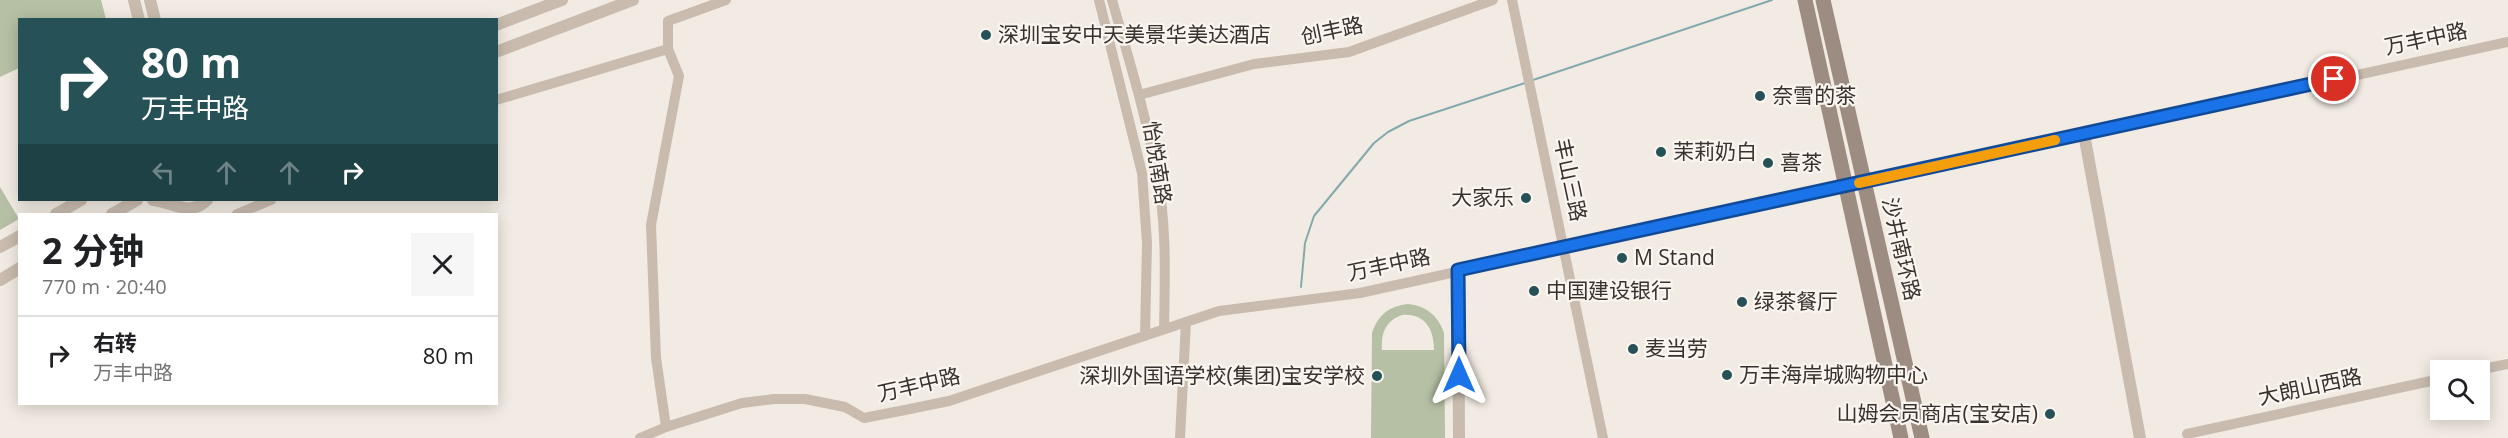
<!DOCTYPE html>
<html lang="zh">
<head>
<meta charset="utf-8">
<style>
  :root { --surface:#fff; --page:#f6f6f6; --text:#202124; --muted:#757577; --line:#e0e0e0 }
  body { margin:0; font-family:"Open Sans","Noto Sans SC",sans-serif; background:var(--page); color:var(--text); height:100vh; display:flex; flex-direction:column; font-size:22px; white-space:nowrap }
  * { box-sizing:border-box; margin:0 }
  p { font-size:20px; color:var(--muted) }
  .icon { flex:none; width:33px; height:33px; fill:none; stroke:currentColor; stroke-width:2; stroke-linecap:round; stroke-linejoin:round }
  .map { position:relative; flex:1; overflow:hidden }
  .drawer { position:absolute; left:18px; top:213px; width:480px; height:192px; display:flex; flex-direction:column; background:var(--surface); border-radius:0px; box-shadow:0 3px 15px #0003 }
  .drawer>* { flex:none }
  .top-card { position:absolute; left:18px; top:18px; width:480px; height:183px; border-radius:0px; box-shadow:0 3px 15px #0003; background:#265257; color:#fff; overflow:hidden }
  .buttons { position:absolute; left:2430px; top:360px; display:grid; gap:12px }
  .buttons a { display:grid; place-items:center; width:60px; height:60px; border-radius:0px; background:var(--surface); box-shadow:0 3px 15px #0003; font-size:30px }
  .pin { position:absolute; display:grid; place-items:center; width:51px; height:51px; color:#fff; margin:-26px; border:3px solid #fff; border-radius:50%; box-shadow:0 2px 6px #0007 }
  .me { position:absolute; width:66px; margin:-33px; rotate:0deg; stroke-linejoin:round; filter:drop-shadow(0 0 4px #0008) }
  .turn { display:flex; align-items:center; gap:21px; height:126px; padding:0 24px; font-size:27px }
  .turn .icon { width:78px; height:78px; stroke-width:2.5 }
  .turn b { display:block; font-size:42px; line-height:51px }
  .lanes { display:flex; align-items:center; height:57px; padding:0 24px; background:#0003; justify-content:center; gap:30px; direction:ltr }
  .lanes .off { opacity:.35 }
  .round { display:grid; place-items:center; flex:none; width:63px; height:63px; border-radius:0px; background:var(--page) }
  .headline { display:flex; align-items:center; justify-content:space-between; height:102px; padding:0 24px }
  h1 { font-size:36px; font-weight:700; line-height:45px }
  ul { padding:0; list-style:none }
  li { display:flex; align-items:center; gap:18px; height:78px; padding:0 24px; border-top:2px solid var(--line) }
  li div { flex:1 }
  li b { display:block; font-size:22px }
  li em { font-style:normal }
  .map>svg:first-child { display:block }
</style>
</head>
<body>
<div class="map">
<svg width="2508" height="438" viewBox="0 0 2508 438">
  <rect width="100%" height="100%" fill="#f2ebe3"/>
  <g fill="#b5c0a4" fill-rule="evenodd">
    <polygon points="0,0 101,0 106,19 20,20 19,68 0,77"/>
    <polygon points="0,187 19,219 0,230"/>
    <path d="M1408,304c18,2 30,11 36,29l1,105h-74l1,-105c6,-18 17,-27 36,-29zM1402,315c23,-2 32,14 32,35h-52c-1,-16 3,-29 20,-35z"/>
  </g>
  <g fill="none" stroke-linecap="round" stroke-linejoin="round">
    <g stroke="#84a9ad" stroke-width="2">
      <polyline points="1533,80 1772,0"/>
      <polyline points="1301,287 1305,243 1314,216 1374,143 1388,132 1409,121 1525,83"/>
    </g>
    <g stroke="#c9bcaf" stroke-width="10">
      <polyline points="1099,0 1142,173 1147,243 1145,336"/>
      <path d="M1112,0c16,56 33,112 44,169 11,52 9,107 8,160"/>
      <polyline points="1512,0 1603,438"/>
      <polyline points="1139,95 1254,64 1349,52 1493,0"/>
      <polyline points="496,100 668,49"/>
      <polyline points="237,214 271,200"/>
      <polyline points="2478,370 2508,364"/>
      <polyline points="666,427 656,358 651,225 679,76 668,49 668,21 726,0"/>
      <polyline points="2187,434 2440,379"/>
      <polyline points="640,438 666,427 742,403 774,399 805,399 845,407 864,418 905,410 949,401 1219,311 1360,293 2508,42"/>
      <polyline points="1180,438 1186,322"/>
    </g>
    <g stroke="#c9bcaf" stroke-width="12">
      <polyline points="134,0 139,20"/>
      <polyline points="150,0 155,20"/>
      <polyline points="496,25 562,0"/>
      <polyline points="496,52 633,0"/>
      <polyline points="2084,134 2140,438"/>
      <path d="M153,200c22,2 35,18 54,0"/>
      <polyline points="56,214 81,200"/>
      <polyline points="112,214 137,200"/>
      <polyline points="0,247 20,236"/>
      <polyline points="1458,270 1459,438"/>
      <polyline points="0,280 20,268"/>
    </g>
    <g stroke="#9d8c81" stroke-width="15">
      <polyline points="1805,0 1901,438"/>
      <polyline points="1823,0 1922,438"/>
    </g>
  </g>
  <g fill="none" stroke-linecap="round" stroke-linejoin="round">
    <g stroke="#114b97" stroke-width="15">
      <polyline id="route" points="1459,375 1458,270 2334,79"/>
    </g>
    <use href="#route" stroke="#1a73e8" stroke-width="10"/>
    <polyline stroke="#f59e0b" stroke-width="10" points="1859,183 2055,140"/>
  </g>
  <g fill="#265257" stroke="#faf5ef" stroke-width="2">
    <circle cx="986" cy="35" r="6"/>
    <circle cx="1760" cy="96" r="6"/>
    <circle cx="1661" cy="152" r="6"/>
    <circle cx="1768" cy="163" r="6"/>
    <circle cx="1526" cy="198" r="6"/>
    <circle cx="1622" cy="258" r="6"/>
    <circle cx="1534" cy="291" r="6"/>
    <circle cx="1742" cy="302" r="6"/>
    <circle cx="1633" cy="349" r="6"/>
    <circle cx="1727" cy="375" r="6"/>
    <circle cx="1377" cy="376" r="6"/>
    <circle cx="2050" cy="414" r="6"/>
  </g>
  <g text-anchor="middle" stroke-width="4.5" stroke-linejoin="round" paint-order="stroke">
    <g font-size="21" fill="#39312d" stroke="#faf5ef">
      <text transform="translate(1332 31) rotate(-12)" y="7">创丰路</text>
      <text transform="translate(2426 39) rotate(-12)" y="7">万丰中路</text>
      <text transform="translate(1157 163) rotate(81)" y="7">怡悦南路</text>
      <text transform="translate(1570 180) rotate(78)" y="7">丰山三路</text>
      <text transform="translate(1901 249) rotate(77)" y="7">沙井南环路</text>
      <text transform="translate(1389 265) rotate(-12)" y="7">万丰中路</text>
      <text transform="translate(919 385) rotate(-13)" y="7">万丰中路</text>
      <text transform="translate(2310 387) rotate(-12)" y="7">大朗山西路</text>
    </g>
    <g font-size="21" fill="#39312d" stroke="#faf5ef" text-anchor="start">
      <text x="998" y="42">深圳宝安中天美景华美达酒店</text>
      <text x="1772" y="103">奈雪的茶</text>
      <text x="1673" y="159">茉莉奶白</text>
      <text x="1780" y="170">喜茶</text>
      <text x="1514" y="205" text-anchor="end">大家乐</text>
      <text x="1634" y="265">M Stand</text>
      <text x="1546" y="298">中国建设银行</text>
      <text x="1754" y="309">绿茶餐厅</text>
      <text x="1645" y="356">麦当劳</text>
      <text x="1739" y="382">万丰海岸城购物中心</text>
      <text x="1365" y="383" text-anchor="end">深圳外国语学校(集团)宝安学校</text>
      <text x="2038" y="421" text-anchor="end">山姆会员商店(宝安店)</text>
    </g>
  </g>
</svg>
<div class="buttons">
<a><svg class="icon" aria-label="search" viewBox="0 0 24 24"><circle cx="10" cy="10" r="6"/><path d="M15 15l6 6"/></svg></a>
</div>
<div class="pin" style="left:2334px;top:79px;background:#d93025"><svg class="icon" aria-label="arrive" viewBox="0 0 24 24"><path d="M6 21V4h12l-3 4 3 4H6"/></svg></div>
<svg class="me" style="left:1459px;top:375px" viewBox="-20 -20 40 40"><path d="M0-17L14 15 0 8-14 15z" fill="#1a73e8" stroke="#fff" stroke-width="4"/></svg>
<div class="top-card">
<div class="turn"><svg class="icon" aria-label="right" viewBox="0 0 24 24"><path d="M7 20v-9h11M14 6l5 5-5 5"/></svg><div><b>80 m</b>万丰中路</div></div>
<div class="lanes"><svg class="icon off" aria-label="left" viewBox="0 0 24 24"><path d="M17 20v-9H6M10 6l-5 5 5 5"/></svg><svg class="icon off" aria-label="ahead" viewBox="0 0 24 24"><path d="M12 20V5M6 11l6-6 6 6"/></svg><svg class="icon off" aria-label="ahead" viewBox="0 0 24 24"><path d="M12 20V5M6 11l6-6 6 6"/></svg><svg class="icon" aria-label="right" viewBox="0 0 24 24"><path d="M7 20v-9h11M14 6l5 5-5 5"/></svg></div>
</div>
<section class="drawer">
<div class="headline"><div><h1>2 分钟</h1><p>770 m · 20:40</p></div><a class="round"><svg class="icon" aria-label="close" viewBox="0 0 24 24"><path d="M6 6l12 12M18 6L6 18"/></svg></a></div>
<ul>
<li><svg class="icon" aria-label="right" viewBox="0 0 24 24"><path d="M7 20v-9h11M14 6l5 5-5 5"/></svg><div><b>右转</b><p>万丰中路</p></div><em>80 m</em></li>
</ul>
</section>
</div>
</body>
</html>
